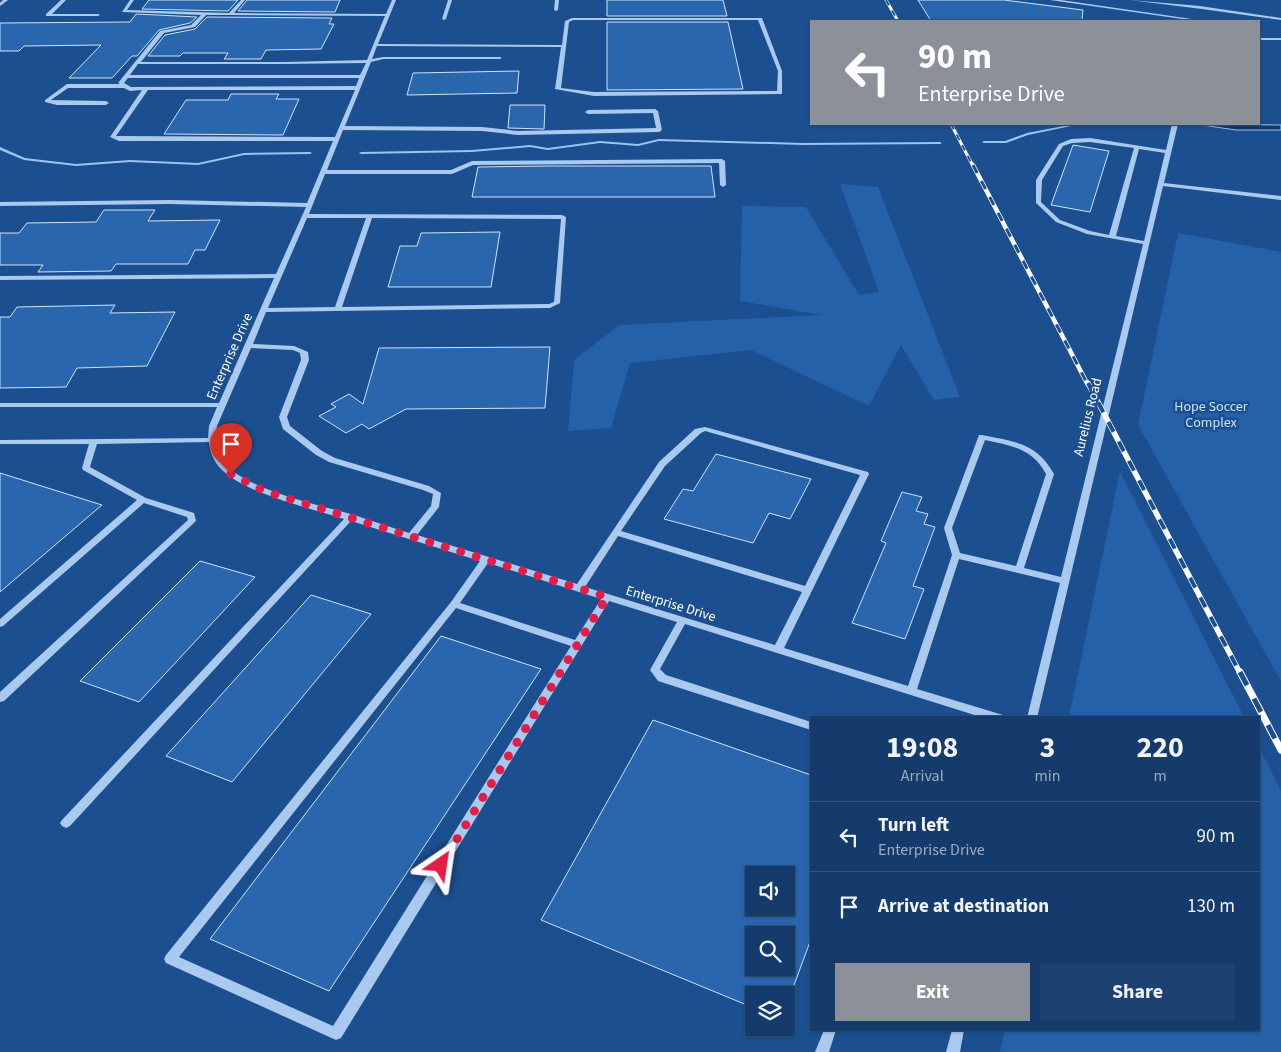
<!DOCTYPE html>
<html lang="en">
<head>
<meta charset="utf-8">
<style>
  :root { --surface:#143b6b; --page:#1d4271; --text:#f1f3f6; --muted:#9dadc1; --line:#33557e; --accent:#8c9099 }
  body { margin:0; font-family:"Source Sans 3",sans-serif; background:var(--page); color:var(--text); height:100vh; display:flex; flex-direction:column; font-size:19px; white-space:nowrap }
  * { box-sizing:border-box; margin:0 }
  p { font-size:16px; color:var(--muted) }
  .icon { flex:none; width:28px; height:28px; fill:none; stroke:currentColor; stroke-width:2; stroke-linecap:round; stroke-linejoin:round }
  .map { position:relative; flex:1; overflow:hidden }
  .side { position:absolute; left:810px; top:716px; width:450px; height:315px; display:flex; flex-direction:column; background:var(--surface); border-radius:0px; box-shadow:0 1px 4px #0004,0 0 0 1px var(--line) }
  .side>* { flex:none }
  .hud { position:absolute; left:810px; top:20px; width:450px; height:105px; border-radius:0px; box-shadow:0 1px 4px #0004,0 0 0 1px var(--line); background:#8c9099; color:#fff; overflow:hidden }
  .buttons { position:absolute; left:745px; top:866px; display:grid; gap:10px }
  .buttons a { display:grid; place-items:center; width:50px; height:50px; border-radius:0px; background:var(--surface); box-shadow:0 1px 4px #0004,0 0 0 1px var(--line); font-size:25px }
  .pin { position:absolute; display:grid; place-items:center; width:42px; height:42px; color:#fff; margin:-51px -21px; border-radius:50% 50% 50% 0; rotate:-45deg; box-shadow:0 0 5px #0007 }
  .pin .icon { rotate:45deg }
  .me { position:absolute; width:55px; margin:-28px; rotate:32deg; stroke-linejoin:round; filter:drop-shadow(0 0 4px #0008) }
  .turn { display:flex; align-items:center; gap:18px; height:105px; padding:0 25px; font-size:22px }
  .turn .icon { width:65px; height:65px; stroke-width:2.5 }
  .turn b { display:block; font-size:35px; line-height:42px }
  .eta { display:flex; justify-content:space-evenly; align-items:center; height:85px; text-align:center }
  .eta b { font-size:30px; font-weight:700; line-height:35px }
  .action { display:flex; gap:10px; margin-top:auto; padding:10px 25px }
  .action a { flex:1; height:58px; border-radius:0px; background:var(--accent); color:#fff; font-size:20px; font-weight:700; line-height:58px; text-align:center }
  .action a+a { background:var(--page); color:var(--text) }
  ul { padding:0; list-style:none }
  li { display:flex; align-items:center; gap:15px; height:70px; padding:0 25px; border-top:1px solid var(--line) }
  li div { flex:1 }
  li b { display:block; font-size:19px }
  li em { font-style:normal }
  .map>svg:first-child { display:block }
</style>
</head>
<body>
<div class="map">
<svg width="1281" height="1052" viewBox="0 0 1281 1052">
  <rect width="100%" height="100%" fill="#1b4f8f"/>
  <g fill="#2461a8">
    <polygon points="840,184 878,187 960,397 934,400 901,345 869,406 751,350 630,363 611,428 568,431 574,360 619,325 822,315 740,301 742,206 806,207 859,295 879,292"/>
    <polygon points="1178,233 1281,252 1281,681 1138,425"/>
    <polygon points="1120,471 1244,717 1069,717"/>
    <polygon points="1259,747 1281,791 1281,1052 1000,1052 1005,1030 1259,1030"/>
  </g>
  <polygon fill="#123a6d" stroke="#9cc4f0" points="1195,124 1281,125 1281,130 1236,130"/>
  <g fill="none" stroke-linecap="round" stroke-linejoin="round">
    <g fill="#9cc4f0" fill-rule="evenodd">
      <polygon points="1074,124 1081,124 1028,135 1006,143 984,143 982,142 984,141 1005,141 1027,133"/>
      <polygon points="659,139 803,143 940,142 942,143 940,144 803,145 659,141 638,146 600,143 548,150 530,147 472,152 361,154 359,153 361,152 472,150 530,145 548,148 600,141 638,144"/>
      <polygon points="0,147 25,158 76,164 130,160 198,163 244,153 310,152 312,153 310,154 244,155 198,165 130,162 76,166 24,160 0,150"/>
    </g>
  </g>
  <g fill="#2a66ad" stroke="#cfe3fa" fill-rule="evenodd">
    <polygon points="149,0 238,0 228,11 142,9"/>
    <polygon points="247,0 340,0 335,12 238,11"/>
    <polygon points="607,0 723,0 727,16 607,16"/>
    <polygon points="918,0 1004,0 1083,10 1082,21 931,21"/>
    <polygon points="136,14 197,17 190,23 159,30 137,56 132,56 112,78 69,78 101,45 24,46 19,51 0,51 0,23 130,22"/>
    <polygon points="207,17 332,18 329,24 334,24 321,49 266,50 261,59 224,59 228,53 183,53 180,56 148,56 165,35 195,29"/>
    <polygon points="607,22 728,22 743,89 607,90"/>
    <polygon points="519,71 517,93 407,95 413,73"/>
    <polygon points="231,94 279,94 276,99 299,99 283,135 164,134 186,100 228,100"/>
    <polygon points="510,105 545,105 544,129 508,128"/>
    <polygon points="1073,145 1109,151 1090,212 1051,205"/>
    <polygon points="548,166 711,166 715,197 472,197 478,167"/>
    <polygon points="104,210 155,210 148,221 220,220 205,250 195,250 188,264 116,264 111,271 38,272 43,265 0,265 0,233 19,233 27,223 96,222"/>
    <polygon points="500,232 491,287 388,287 400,246 417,246 421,233"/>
    <polygon points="115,305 110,313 175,312 147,366 77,368 66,387 0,388 0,317 10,317 17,307"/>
    <polygon points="550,347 545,408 406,409 369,429 362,424 346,433 319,416 336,407 331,404 349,394 363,404 379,348"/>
    <polygon points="716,454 811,479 790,519 769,513 753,543 664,519 683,489 693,491"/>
    <polygon points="0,473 102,505 0,592"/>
    <polygon points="902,492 922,497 916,511 928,514 924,524 935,527 913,586 924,589 905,639 852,623 886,543 881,541"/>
    <polygon points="200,561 255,577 139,702 80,681"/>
    <polygon points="311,595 371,614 232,782 166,756"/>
    <polygon points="441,636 541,669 329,991 210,939"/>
    <path d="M653,720l158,55v164l-25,68v-12h-32v13l-213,-88zM754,875h32v33h-32zM754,935h32v33h-32z"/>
  </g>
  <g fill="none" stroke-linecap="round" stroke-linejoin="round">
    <g fill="#a9c9ee" fill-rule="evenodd">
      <polygon points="3,0 8,0 0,6 0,3"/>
      <polygon points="61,0 66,0 52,14 98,14 100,15 98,16 46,16 46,14"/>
      <path d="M130,0h4l-7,10 102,3 12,-13h4l-11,13 152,1 6,-14h4l-18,44 184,1 3,-24 7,-3h190l20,53v23l-188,2 -39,-7 6,-42 -184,-1 -5,13 11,-2h117l2,1 -2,1h-117l-12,3 -26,64 137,1 36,4 138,-3 -3,-15 -65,1 -3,-2 3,-2 67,-1 3,2 4,19 -3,2 -141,3 -36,-4 -139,-1 -16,40h124l21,-9 250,-2 3,2 1,24 -3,2 -3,-2 -1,-22 -246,2 -21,9h-127l-16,40 253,1 4,2 -6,86 -10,5 -284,4 -13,32 41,2 14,6 1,8 -22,57 3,9 32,25 13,7 94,28 12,7 -2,14 -22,28 160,49 82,-122 36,-33 10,-2 163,45 1,2 -85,174 124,38 44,-131 -8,-27 35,-93h3c33,7 54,7 72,39l-30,94 37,9 82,-333 -56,-10 -31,-12 -20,-19v-23l23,-36 12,-5 19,-1 76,12 6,-26h6l-14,59 117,13v4l-118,-14 -126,532h-10l33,-135 -101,-24 -42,130 86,26 1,3h-20l-299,-94 -25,45 6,6 145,47v8l-153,-49 -8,-11 27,-48 -68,-21 -268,437 -5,2 -170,-77 -2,-4 2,-4 285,-353 29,-41 -129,-40 -281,305 -4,2 -4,-2 -2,-3 2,-3 282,-301c-34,-11 -97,-25 -122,-49 -8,-8 -12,-17 -13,-28l-112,2 -7,23 56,31 48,15 2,8 -192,180 -4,1v-10l188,-172 -1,-3 -43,-14 -141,123 -3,1v-8l137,-119 -54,-30 -1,-2 7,-24h-89v-4l208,-2 1,-12 8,-19h-217v-4h219l55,-125 -274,2v-4l276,-2 30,-67 -136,-3 -170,2v-4l170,-2 137,3 26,-62h-214l-9,-4 32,-47 -12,1 -6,-3h-56l-17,12 55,1 3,2 -3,2h-49l-12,-3v-2l22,-16h53l-2,-1 42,-52 31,-6 10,-10 -79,-3zM206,15h24l155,1 -18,44 -82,2h-144l23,-29 31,-6zM573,20h185l20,51 -1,20 -183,1 -33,-4 8,-66zM366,63l-6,12h-230l8,-11h147zM128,78h231l-3,8 -225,1 -7,-4zM148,90h207l-20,47 -219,-1zM1090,142l44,6 -25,87 -19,-4 -30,-11 -19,-18 1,-22 21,-34 9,-3zM1139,149l26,4 -21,88 -28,-5zM307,218h59l-31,89 -67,1zM372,218l189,1 -7,83 -5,2 -207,3zM251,348l42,2 7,3 1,7 -22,57 4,12 33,26 13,7 94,28 10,4 -2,12 -22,27c-20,-6 -39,-13 -58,-19 -32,-9 -111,-26 -129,-54 -7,-11 -6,-23 -5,-34zM705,431l155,44 -55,111 -184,-55 44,-65 36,-33zM985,440c27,6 47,8 61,34l-30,92 -56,-13 -8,-25zM618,536l184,56 -27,53 -190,-58zM488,563l113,36 -26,41 -115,-37zM456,608l115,38 -238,380 -154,-69z"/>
      <polygon points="448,0 452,0 446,19 444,20 442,19"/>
      <polygon points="555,0 559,0 558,10 556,11 554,10"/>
      <polygon points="1050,0 1061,0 1199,20 1196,21"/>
      <polygon points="1129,0 1200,6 1281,18 1281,20 1202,9"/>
      <rect x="1259" y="38" width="22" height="2"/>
      <polygon points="824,1030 836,1030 829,1052 815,1052"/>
      <polygon points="952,1030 964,1030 960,1052 946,1052"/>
    </g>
    <g stroke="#fff" stroke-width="3">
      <g id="rail-far3">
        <polyline points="886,0 898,21"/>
        <polyline points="951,124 973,166"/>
      </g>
    </g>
    <g stroke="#fff" stroke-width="4.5">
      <polyline id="rail-far2" points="973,165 1088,385"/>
    </g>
    <g stroke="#fff" stroke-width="5.5">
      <polyline id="rail-far1" points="1088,383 1240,673"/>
    </g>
    <g stroke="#fff" stroke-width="7">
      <polyline id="rail" points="1240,672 1281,750"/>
    </g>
    <use href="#rail-far3" stroke="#1b4f8f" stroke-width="2" stroke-dasharray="6" stroke-linecap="butt"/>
    <use href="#rail-far2" stroke="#1b4f8f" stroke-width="3" stroke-dasharray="9" stroke-linecap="butt"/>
    <use href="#rail-far1" stroke="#1b4f8f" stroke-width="4" stroke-dasharray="11" stroke-linecap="butt"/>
    <use href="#rail" stroke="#1b4f8f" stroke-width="5" stroke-dasharray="15" stroke-linecap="butt"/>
  </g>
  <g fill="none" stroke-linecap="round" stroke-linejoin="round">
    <polyline stroke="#e11d48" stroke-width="9" stroke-dasharray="0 16.2" points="231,474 264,491 607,597 441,865"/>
  </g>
  <g text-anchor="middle" stroke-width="5" stroke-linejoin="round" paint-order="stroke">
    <g font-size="14" fill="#fff" stroke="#1b4f8f">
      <text transform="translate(229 356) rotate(-66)" y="5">Enterprise Drive</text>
      <text transform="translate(1087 417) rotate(-76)" y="5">Aurelius Road</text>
      <text transform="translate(671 603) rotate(17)" y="5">Enterprise Drive</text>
    </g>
    <g font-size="14" fill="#cfe3fa" stroke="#1b4f8f">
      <text x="1211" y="411">Hope Soccer<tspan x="1211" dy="16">Complex</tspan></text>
    </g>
  </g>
</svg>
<div class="buttons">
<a><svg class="icon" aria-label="sound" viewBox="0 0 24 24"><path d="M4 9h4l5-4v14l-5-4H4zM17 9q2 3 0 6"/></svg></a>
<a><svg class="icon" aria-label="search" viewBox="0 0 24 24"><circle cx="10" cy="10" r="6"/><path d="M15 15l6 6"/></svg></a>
<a><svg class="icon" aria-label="layers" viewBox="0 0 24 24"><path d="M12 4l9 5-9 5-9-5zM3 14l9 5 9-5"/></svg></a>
</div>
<div class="pin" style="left:231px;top:474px;background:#d93025"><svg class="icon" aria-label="arrive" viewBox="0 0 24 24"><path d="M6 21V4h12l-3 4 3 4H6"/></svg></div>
<svg class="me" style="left:441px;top:865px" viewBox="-20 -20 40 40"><path d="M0-17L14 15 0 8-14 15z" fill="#e11d48" stroke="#fff" stroke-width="4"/></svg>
<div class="hud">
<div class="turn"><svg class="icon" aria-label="left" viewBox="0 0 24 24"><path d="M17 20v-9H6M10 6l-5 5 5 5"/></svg><div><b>90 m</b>Enterprise Drive</div></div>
</div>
<section class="side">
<div class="eta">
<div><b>19:08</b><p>Arrival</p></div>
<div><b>3</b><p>min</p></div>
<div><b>220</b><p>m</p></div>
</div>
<ul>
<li><svg class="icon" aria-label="left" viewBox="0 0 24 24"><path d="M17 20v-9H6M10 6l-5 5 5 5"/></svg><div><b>Turn left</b><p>Enterprise Drive</p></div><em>90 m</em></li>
<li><svg class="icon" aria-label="arrive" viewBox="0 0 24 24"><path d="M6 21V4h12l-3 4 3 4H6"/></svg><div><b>Arrive at destination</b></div><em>130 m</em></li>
</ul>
<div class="action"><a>Exit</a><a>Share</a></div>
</section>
</div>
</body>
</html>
